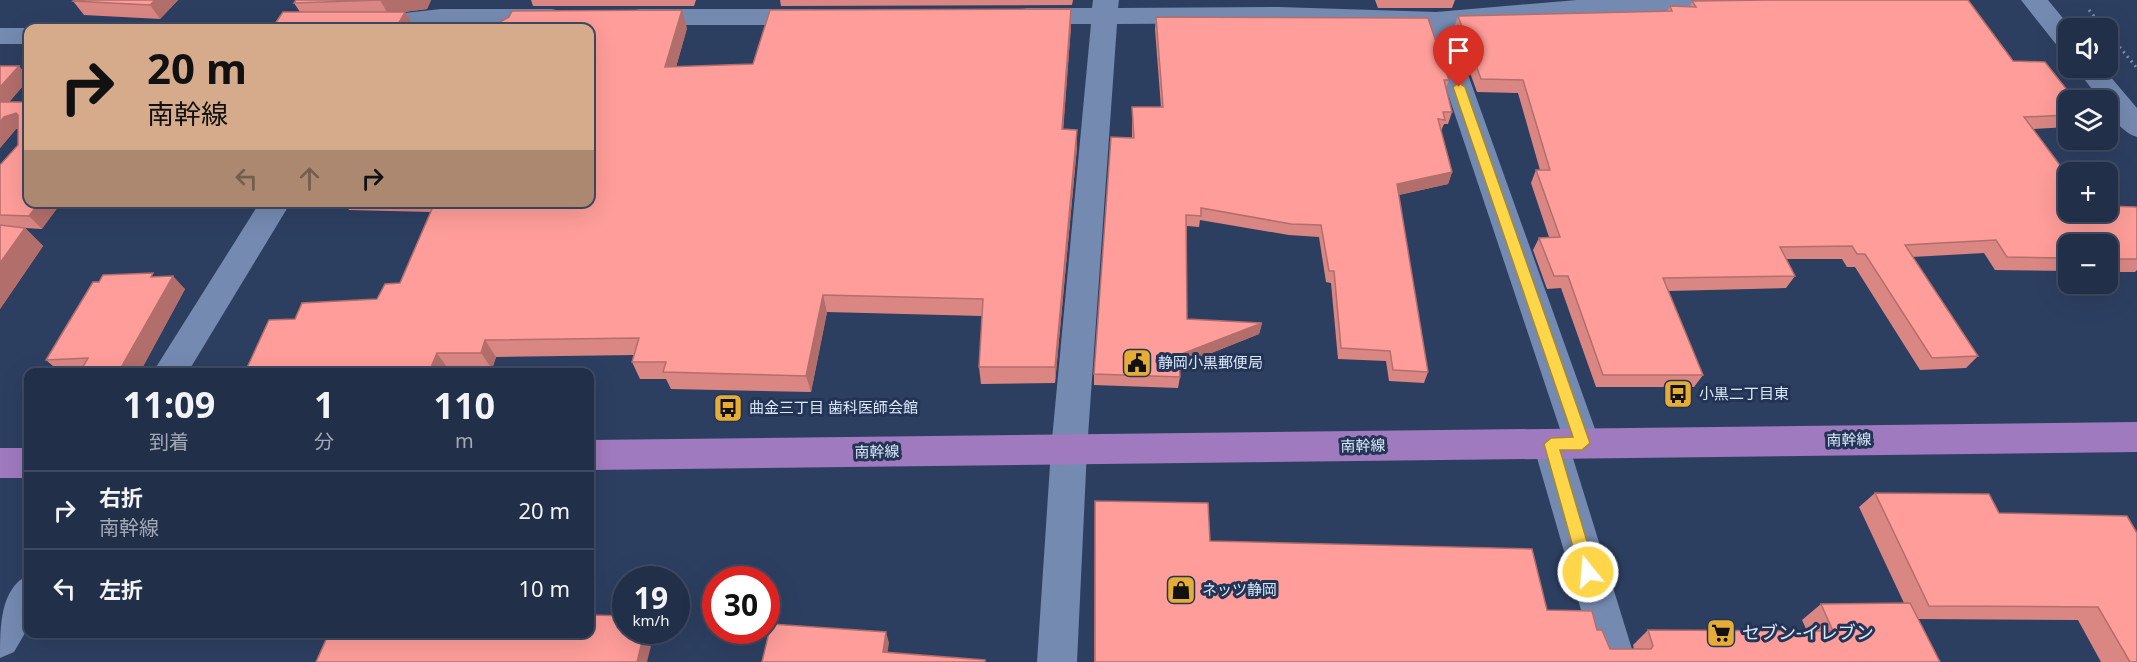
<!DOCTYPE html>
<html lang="ja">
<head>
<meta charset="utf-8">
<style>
  :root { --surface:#222f49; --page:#2e3b53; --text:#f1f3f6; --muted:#a2a9b4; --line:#3f4a61 }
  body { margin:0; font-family:"Noto Sans","Noto Sans JP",sans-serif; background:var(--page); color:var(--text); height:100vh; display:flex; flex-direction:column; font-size:22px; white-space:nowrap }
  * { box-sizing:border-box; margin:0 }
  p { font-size:20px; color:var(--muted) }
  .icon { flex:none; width:33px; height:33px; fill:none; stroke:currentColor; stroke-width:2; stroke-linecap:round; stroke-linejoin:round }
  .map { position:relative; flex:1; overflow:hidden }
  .panel { position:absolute; left:24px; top:368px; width:570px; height:270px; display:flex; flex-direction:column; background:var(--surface); border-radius:12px; box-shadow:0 6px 24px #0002,0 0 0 2px var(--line) }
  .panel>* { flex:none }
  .banner { position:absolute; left:24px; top:24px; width:570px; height:183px; border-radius:12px; box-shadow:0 6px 24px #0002,0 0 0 2px var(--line); background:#d6ab8b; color:#111; overflow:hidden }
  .controls { position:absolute; left:2058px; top:18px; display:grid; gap:12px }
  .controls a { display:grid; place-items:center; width:60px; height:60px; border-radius:12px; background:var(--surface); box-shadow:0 6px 24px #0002,0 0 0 2px var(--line); font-size:30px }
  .speed { position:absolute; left:612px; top:566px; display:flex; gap:12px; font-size:30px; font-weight:700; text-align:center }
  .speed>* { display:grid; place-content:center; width:78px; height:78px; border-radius:50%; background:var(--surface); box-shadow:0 6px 24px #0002,0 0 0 2px var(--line); line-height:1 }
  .speed small { font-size:15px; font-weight:400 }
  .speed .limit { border:9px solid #d22; background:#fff; color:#111 }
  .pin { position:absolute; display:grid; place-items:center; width:51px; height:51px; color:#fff; margin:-62px -26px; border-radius:50% 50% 50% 0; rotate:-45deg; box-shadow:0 0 6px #0007 }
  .pin .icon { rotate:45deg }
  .me { position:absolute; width:66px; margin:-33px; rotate:343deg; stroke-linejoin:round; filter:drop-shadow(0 0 4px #0008) }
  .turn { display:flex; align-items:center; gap:21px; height:126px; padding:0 24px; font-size:27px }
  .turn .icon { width:78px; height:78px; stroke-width:2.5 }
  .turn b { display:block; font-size:42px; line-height:51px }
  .lanes { display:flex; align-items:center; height:57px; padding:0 24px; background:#0003; justify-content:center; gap:30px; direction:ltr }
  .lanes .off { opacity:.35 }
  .eta { display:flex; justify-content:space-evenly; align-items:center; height:102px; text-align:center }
  .eta b { font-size:36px; font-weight:700; line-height:42px }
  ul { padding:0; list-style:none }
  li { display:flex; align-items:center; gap:18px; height:78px; padding:0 24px; border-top:2px solid var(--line) }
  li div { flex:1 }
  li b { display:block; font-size:22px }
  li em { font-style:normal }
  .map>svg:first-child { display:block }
</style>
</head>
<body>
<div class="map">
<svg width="2137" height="662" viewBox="0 0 2137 662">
  <rect width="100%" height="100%" fill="#2d3f61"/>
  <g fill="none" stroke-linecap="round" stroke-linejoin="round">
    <g stroke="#7d8da9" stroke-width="3" stroke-dasharray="2 4" stroke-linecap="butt">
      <polyline points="2089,10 2104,28"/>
      <polyline points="2108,33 2137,68"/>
    </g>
    <g fill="#758ab1" fill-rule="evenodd">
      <polygon points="1093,0 1119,0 1118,8 1279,7 1436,12 1577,0 1817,0 1813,6 1804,8 1577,16 1451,27 1600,443 1595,454 1582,458 1572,455 1636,662 1596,662 1533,444 1538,433 1551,429 1561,432 1426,28 1279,23 1117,24 1087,450 1077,662 1037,662 1051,450 1091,24 1027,24 1018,22 1014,16 1018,10 1027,8 1092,8"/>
      <polygon points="2021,0 2048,0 2071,28 2068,28 2068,50 2059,48"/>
      <polygon points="441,9 552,9 561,11 565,17 561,23 552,25 356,28 354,25 358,19 367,17"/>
      <polygon points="640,9 813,9 822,11 826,17 822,23 813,25 640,25 631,23 627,17 631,11"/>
      <polygon points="0,28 31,28 28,28 28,44 0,44"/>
      <path d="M2076,68h27l34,40v29c-14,-4 -29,-21 -29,-37h-8z"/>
      <polygon points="260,202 291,202 188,372 153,372"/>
      <path d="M28,575v53l-14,24 -14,6c0,-32 0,-69 28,-83z"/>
    </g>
    <g fill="#a07abf" fill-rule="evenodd">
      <polygon points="2137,422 2137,452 590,470 590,440"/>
      <rect x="0" y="448" width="28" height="30"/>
    </g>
  </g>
  <g fill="#da8784">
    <polygon points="74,0 178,0 160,19 84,15 73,1"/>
    <polygon points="296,0 431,0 427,9 404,12 300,12 294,3"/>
    <polygon points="531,0 696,0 694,6 533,6"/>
    <polygon points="780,0 1073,0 1072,5 781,6"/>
    <polygon points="1375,0 1455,0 1452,8 1378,8"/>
    <polygon points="1692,1 2013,61 2068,100 2068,127 2033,129 2068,212 2137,209 2137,270 2135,272 2108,272 2108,244 2068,244 2068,271 1995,270 1984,253 1912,257 1978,356 1966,368 1920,370 1855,267 1847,267 1842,259 1786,259 1795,276 1786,288 1668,291 1703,375 1694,387 1596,387 1561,288 1547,289 1533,250 1539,238 1549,237 1531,183 1536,170 1540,170 1518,93 1477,92 1454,29 1458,16 1667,11 1670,6 1690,7"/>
    <polygon points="1156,17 1449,80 1446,88 1452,112 1448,124 1444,124 1441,131 1452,172 1448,184 1399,195 1428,372 1424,383 1389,381 1386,361 1338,359 1331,283 1326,282 1319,237 1289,235 1200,220 1199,227 1187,226 1187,319 1262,323 1259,334 1179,366 1180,377 1178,388 1094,385 1094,374 1132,138 1132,107 1161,107 1155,29"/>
    <polygon points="1071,26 1063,129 1077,147 1055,383 981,384 979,367 982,316 827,312 811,392 671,389 666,379 640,379 632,362 634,355 496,357 492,369 449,370 448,372 245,372 295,319 377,299 400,283 431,212 349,210 344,202 590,202 687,28 676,67 753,64"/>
    <polygon points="0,66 19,66 28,77 28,80 9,102 28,102 42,229 25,228 43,246 0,309 0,165 18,145 18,129 16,129 0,148"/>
    <polygon points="156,276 185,289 140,372 60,372 46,360"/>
    <polygon points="1875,493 1999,513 2127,516 2137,662 2101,662 2078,620 1918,619 1940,662 1094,662 1095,501 1210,541 1547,610 1597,630 1610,649 1634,649 1633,645 1648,630 1807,631 1802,620 1821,604 1904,603 1859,507"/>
  </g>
  <g fill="#b26e6b">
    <polygon points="155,0 178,0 160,19 150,5"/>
    <polygon points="380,0 431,0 427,9 388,14"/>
    <polygon points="1071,9 1071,26 1062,147 1062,129"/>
    <polygon points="682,10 687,28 671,85 665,67"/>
    <polygon points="405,12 415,28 396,28"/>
    <polygon points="19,66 28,77 28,80 0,113 0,87"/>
    <polygon points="16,113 27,126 16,129 0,148 0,122 4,117"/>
    <polygon points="1077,130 1077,147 1055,383 1055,367"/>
    <polygon points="1452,172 1448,184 1393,196 1397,184"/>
    <polygon points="40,202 62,202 42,229 29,216"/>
    <polygon points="25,228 43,246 0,309 0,263"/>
    <polygon points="173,276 185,289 140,372 120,372 119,371"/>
    <polygon points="823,295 827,312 811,392 806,376"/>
    <polygon points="1262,323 1259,334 1178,366 1179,355"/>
    <polygon points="485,340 496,357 492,369 481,353"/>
    <polygon points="437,353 449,370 448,372 429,372"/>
    <polygon points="645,630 655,630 647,662 637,662"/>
    <polygon points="886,632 889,643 886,662 883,652"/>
  </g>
  <g fill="#fe9d99" stroke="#b26e6b" stroke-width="1.5">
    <polygon points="74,0 155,0 150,5 73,1"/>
    <polygon points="296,0 381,0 294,3"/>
    <polygon points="1768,0 1968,0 2013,61 2045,62 2075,100 2068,100 2068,115 2024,117 2068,176 2068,212 2108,212 2108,206 2136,207 2137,209 2137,259 2108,259 2108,244 2068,244 2068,258 2007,257 1996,240 1905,245 1978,356 1932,358 1865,254 1857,254 1852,246 1780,247 1795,276 1663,278 1703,375 1603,375 1568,276 1554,276 1539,238 1560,237 1536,170 1550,170 1523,80 1481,79 1458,16 1672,11 1670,6 1696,7 1692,1"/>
    <polygon points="1071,9 1062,129 1077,130 1055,367 979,367 983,299 823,295 806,376 663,372 666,362 632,362 639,338 485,340 481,353 437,353 429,372 245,372 269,320 295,319 302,303 377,299 385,284 400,283 435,202 590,202 590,28 489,28 509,17 512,11 682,10 665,67 753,64 770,10"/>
    <polygon points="283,12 405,12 396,28 272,28"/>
    <polygon points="1156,17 1428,18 1449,80 1444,80 1452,112 1443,112 1445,120 1438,119 1452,172 1397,184 1428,372 1393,370 1390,351 1341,348 1334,271 1329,271 1321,225 1291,224 1201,208 1201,216 1186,215 1187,319 1262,323 1179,355 1180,377 1094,374 1111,137 1134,138 1132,107 1163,107"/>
    <polygon points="0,66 19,66 0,87"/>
    <polygon points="0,102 28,102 28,202 40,202 29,216 0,215 0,165 18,145 18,115 16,113 4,117 0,122"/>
    <polygon points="0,225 25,228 0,263"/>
    <polygon points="153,273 151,277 173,276 119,371 80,372 88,358 46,360 93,282 99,282 103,275"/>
    <polygon points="1875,493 1989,494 1999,513 2127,516 2137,533 2137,662 2130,662 2098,607 1929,606"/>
    <polygon points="1095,501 1208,503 1210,541 1532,549 1547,610 1592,611 1597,630 1602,630 1610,649 1651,649 1653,646 1648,630 1833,631 1821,604 1910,603 1940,662 1095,662"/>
    <polygon points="590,615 626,616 626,630 645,630 637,662 316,662 329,633 590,633"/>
    <polygon points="771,624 886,632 883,652 985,660 985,662 762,662"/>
  </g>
  <polygon fill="#ffd54a" stroke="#a68a30" stroke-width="1.5" points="1459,83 1465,87 1590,443 1582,450 1560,450 1596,572 1594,577 1588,579 1582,577 1580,572 1544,444 1551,438 1573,437 1453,87"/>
  <defs>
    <g id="civic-square" transform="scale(1.5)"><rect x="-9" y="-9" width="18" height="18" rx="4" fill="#e5ad35" stroke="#233455"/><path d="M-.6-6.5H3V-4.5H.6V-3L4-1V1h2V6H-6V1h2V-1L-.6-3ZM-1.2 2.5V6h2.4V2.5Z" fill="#111"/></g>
    <g id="bus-square" transform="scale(1.5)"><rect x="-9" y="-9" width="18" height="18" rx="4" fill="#e5ad35" stroke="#233455"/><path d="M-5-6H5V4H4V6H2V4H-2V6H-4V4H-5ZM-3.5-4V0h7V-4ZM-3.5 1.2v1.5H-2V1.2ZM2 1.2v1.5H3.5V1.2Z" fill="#111"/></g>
    <g id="shop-square" transform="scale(1.5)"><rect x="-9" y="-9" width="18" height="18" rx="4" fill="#e5ad35" stroke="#233455"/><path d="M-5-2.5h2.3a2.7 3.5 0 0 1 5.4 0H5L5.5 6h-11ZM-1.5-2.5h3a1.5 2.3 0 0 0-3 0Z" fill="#111"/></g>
    <g id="supermarket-square" transform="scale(1.5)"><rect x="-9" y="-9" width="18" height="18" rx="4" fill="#e5ad35" stroke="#233455"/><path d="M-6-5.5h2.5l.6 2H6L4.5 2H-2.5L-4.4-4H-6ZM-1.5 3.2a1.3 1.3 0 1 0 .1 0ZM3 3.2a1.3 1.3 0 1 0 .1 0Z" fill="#111"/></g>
  </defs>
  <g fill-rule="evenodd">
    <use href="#civic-square" x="1137" y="363"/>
    <use href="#bus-square" x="1678" y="394"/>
    <use href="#bus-square" x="728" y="408"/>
    <use href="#shop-square" x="1181" y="590"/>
    <use href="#supermarket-square" x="1721" y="633"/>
  </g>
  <g text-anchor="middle" stroke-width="6" stroke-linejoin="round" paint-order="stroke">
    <g font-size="15" fill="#dbe7fc" stroke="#233455" text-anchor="start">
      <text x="1158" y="368">静岡小黒郵便局</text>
      <text x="1699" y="399">小黒二丁目東</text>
      <text x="749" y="413">曲金三丁目 歯科医師会館</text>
      <text x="1202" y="595">ネッツ静岡</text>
    </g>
    <g font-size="15" fill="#dbe7fc" stroke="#233455">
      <text transform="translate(1849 440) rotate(-1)" y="5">南幹線</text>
      <text transform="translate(1363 446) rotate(-1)" y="5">南幹線</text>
      <text transform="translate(877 452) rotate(-1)" y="5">南幹線</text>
    </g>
    <g font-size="18" fill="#dbe7fc" stroke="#233455" text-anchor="start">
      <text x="1742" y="639">セブン-イレブン</text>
    </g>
  </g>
</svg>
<div class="controls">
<a><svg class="icon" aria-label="sound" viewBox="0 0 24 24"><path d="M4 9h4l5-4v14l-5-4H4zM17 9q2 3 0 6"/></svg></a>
<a><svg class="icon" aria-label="layers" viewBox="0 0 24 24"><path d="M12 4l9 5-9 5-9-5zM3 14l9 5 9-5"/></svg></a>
<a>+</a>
<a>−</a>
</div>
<div class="speed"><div>19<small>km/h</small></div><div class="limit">30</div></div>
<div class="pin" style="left:1459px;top:87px;background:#d93025"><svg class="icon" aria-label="arrive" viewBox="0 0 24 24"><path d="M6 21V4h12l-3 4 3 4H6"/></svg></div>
<svg class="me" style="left:1588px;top:572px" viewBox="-20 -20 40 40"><circle r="17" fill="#ffd54a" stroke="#fff" stroke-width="3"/><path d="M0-11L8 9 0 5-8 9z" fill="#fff"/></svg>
<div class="banner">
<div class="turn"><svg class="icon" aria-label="right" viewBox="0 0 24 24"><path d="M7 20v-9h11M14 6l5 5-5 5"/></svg><div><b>20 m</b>南幹線</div></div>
<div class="lanes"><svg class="icon off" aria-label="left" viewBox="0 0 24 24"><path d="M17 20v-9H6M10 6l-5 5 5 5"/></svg><svg class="icon off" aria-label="ahead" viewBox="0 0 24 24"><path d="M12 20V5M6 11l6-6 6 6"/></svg><svg class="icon" aria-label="right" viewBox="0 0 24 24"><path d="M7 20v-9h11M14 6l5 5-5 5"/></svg></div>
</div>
<section class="panel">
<div class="eta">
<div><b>11:09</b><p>到着</p></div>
<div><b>1</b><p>分</p></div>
<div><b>110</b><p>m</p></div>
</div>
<ul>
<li><svg class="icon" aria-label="right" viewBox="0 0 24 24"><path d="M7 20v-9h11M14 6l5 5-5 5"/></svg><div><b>右折</b><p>南幹線</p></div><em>20 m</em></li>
<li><svg class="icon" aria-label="left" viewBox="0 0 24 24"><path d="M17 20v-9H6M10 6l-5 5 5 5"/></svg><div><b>左折</b></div><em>10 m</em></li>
</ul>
</section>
</div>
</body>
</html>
